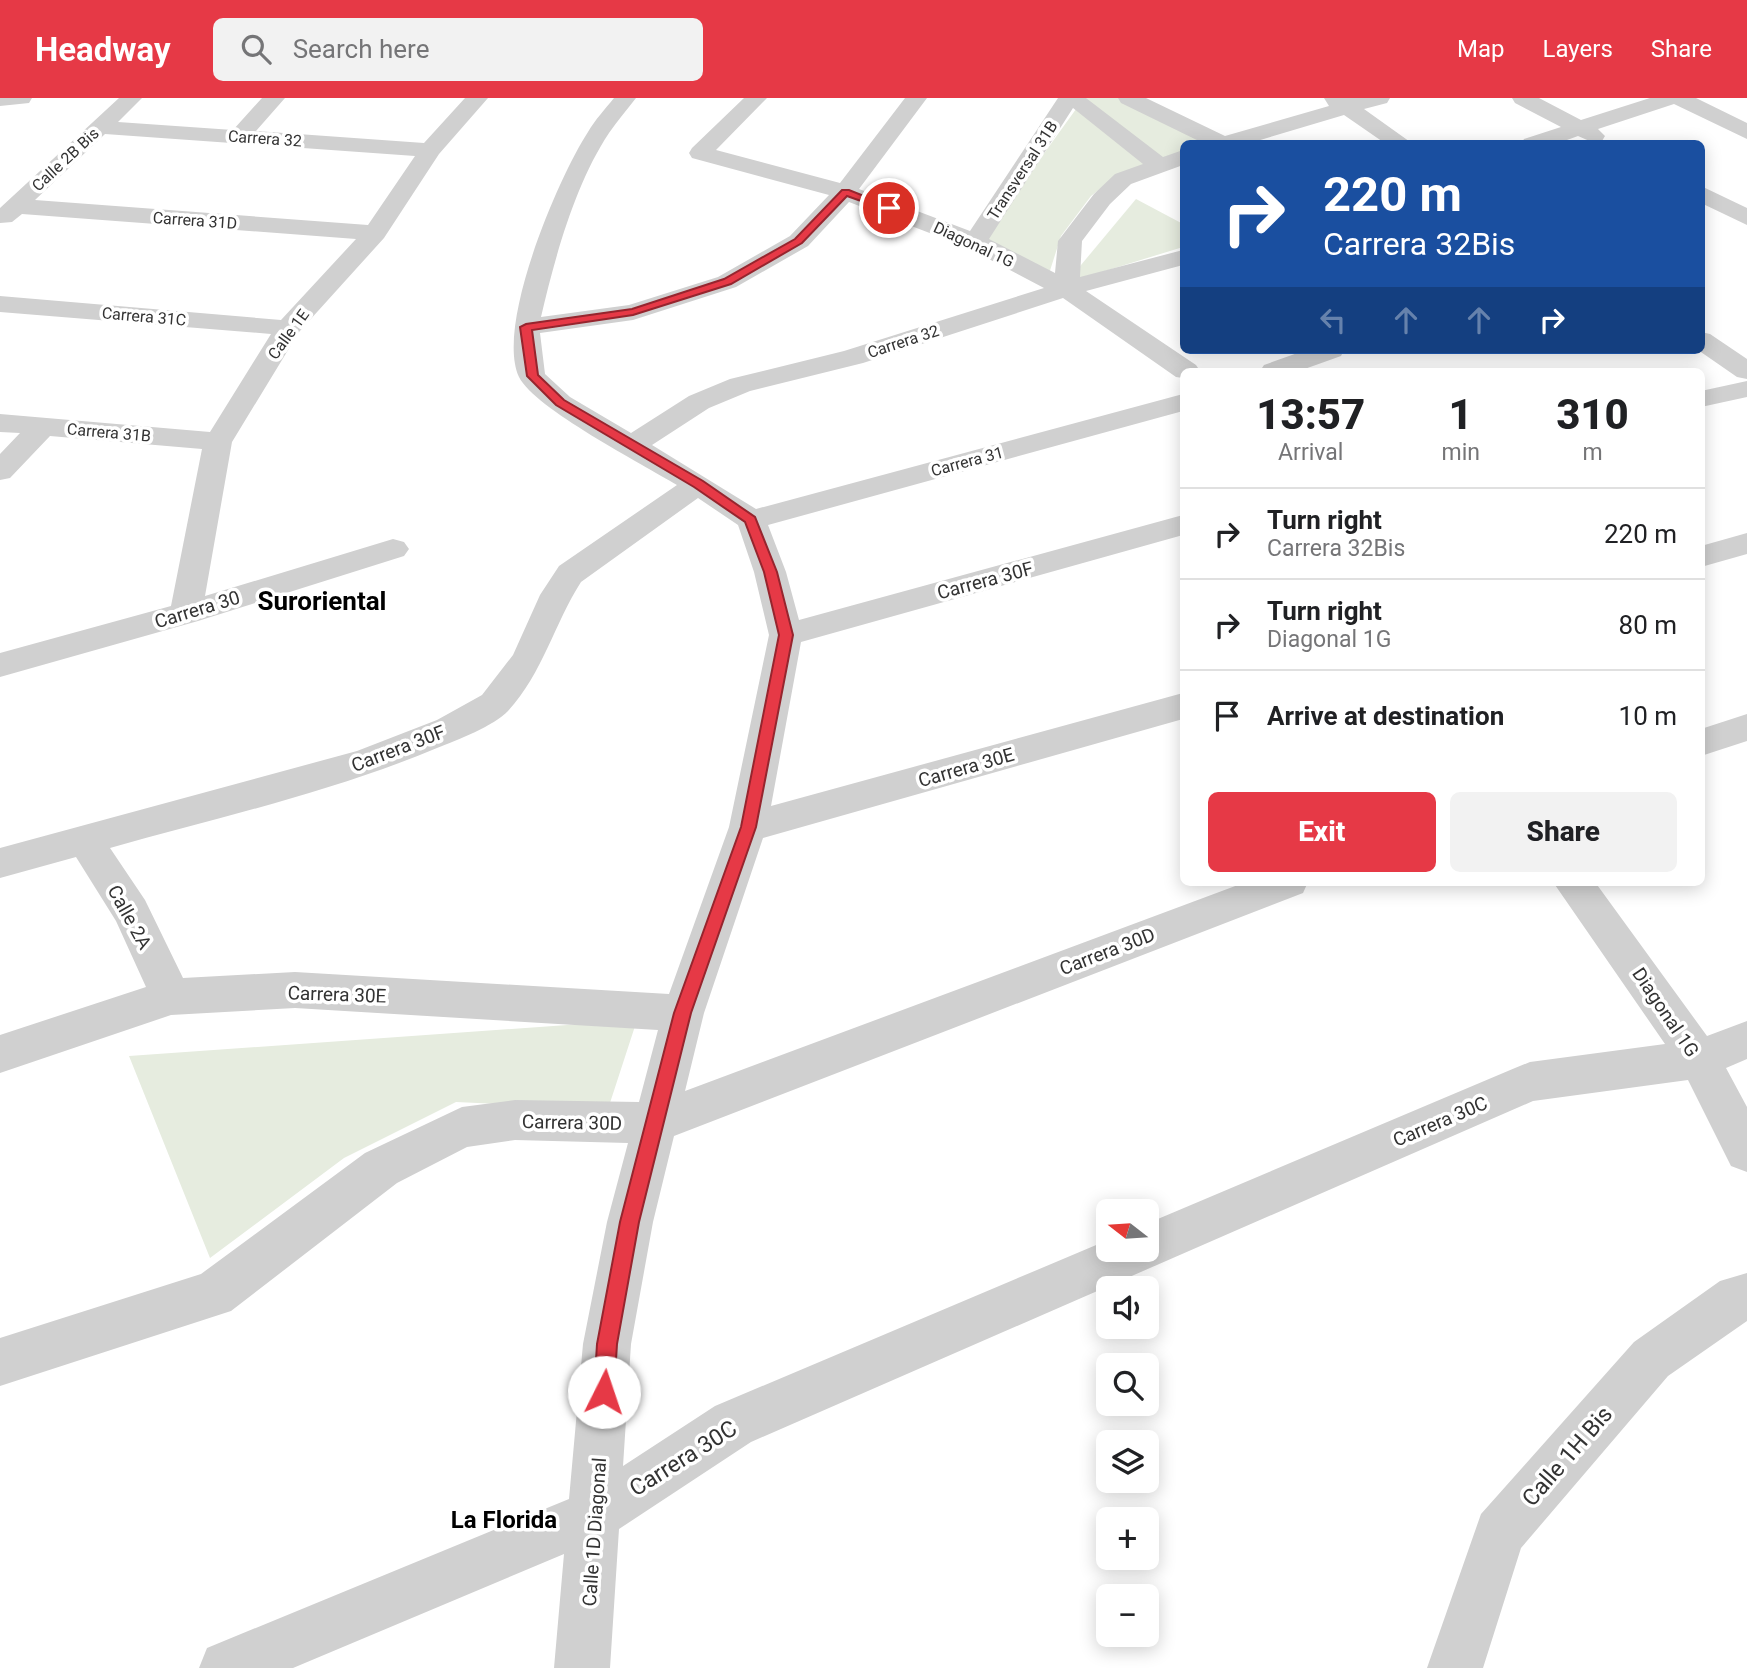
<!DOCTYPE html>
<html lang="en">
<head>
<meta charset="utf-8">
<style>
  :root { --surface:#fff; --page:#f2f2f2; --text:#202124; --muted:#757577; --line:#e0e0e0; --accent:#e63946 }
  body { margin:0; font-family:Roboto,sans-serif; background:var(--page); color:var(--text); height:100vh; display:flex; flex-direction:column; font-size:26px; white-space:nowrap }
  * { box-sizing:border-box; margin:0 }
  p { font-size:23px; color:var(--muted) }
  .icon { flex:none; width:38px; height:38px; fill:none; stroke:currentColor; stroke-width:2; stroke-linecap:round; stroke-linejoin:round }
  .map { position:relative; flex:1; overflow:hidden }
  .details { position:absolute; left:1180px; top:270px; width:525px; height:518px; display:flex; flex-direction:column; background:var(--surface); border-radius:10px; box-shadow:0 4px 18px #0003 }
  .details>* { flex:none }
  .top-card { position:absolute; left:1180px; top:42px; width:525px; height:214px; border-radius:10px; box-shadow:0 4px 18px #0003; background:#1a4fa0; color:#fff; overflow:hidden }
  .needle { width:46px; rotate:287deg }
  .fabs { position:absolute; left:1096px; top:1101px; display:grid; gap:14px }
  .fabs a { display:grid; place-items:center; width:63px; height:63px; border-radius:10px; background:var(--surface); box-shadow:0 4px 18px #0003; font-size:35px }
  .pin { position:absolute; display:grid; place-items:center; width:60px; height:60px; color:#fff; margin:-30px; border:4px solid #fff; border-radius:50%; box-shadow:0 2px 7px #0007 }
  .me { position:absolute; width:77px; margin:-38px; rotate:4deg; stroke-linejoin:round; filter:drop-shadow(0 0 5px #0008) }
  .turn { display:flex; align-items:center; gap:24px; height:147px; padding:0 28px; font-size:32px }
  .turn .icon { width:91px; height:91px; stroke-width:2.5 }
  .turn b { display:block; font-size:49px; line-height:60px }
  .lanes { display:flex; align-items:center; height:66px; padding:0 28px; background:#0003; justify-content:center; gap:35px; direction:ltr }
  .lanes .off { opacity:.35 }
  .eta { display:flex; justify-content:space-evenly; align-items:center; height:119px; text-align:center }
  .eta b { font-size:42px; font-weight:800; line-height:49px }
  .action { display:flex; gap:14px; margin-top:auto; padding:14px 28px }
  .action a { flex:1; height:80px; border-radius:10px; background:var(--accent); color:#fff; font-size:28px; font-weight:800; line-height:80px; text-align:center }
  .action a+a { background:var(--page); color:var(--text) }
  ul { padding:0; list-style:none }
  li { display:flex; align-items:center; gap:21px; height:91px; padding:0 28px; border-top:2px solid var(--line) }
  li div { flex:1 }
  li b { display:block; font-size:26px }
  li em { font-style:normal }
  header { display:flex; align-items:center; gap:42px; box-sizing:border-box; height:98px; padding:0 35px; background:var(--accent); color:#fff }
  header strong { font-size:33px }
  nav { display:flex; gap:38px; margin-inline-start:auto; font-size:24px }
  .search { width:490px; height:63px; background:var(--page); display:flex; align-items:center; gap:18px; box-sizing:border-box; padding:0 24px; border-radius:10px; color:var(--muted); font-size:26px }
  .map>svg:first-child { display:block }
</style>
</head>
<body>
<header>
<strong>Headway</strong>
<div class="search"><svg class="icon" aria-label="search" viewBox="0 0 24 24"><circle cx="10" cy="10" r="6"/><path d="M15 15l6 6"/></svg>Search here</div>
<nav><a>Map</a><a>Layers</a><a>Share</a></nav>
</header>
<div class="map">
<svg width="1747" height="1570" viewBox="0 0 1747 1570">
  <rect width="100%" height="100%" fill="#fff"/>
  <g fill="#e6ecdf">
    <polygon points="1084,0 1119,0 1205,45 1183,46 1183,54 1115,79 1091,98 1061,138 1047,182 978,147"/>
    <polygon points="1136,101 1183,126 1183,149 1066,185"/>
    <polygon points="637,922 608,1011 456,1004 344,1060 210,1160 129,958"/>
  </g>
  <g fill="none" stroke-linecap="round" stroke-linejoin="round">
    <g fill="#d0d0d0" fill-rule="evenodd">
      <polygon points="0,0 32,0 29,5 0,8"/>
      <path d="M119,0h23l-24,24 115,8 29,-32h23l-29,33 168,12 41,-45h23l-49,56 -55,84 -85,94 -67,110 -27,154 188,-57 11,3 5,7 -5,7 -206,65 -198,56v-24l171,-47 31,-157 -152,-13 -40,42 -10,2v-26l20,-21 -20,-1v-18l210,18 61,-98 -271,-22v-16l281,24 75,-81 -334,-25 -10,8 -12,1v-15zM105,36l310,22 -47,69 -333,-25z"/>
      <path d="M614,0h22c-9,12 -19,23 -27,35 -34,51 -54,124 -68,184l88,-12 89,-28 72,-41 39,-41 -137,-37 -3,-5 3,-5 52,-50h23l-51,52 124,33 65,-85h22l-68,91 111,42 88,-133h28l77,59 20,-7v15l-52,19 -21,20 -28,37 -2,36 103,-27v15l-97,26 110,74 4,6h-17v7l-7,-1 -113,-79 -200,65 -113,28 -41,17 -57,37 104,64 427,-115v17l-415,114 18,47 13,48 384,-105v20l-382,107 -30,164 412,-113v26l-420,119 -59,175 -19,78 561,-209h62l-5,11 -629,243 -21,86 -22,122 -8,122 92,-60 393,-166v10h38v-26l369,-156 15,-6 135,-18 -112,-162h42l112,154 40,-15v38l-21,9 21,39v65l-16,-6 -43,-86 -155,21 -782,341 -132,87 -9,139h-56l10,-114 -271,114h-94l8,-20 362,-149 14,-155 24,-122 21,-79 -113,-3 -48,7 -70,36 -166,128 -231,75v-48l201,-64 164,-121 97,-46 53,-7 124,2 19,-72 -363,-22 -124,7 -171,58v-38l146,-48 -30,-66 -40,-64 -76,21v-30l357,-97 80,-31 45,-25 31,-40 27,-60 19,-29 118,-81c-33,-20 -143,-77 -158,-108 -24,-51 39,-199 69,-245 7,-12 17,-23 26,-34zM1073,10l70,56 -28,10 -21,20 -36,47 -3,32 -66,-34zM849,104l117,45 78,41 -200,63 -114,28 -41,17 -58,37 -61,-36 -25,-23 -5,-41 93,-13 103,-33 72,-41zM698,400l40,27 16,47 15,63 -40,192 -60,167 -374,-22 -112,6 -38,-78 -35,-52c110,-31 222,-56 327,-100 20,-8 57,-22 71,-37 35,-38 46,-87 73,-129z"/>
      <polygon points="1118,0 1146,0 1225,38 1329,8 1324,0 1390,0 1387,5 1364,11 1413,46 1386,46 1344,17 1247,46 1205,46 1121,5"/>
      <polygon points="1512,0 1539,0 1581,22 1650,0 1696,0 1747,25 1747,41 1674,6 1598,31 1605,38 1602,43 1594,45 1578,38 1556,46 1521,46 1524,41 1561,29 1515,5"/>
      <polygon points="1701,88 1747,110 1747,127 1701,105"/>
      <polygon points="1701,234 1710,236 1747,261 1747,281 1737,279 1698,252 1701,252"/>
      <polygon points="1306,252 1344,252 1341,258 1299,273 1260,273 1264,267"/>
      <polygon points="1747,283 1747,299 1701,309 1701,293"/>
      <polygon points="1747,435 1747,456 1701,469 1701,448"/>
      <polygon points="1747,616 1747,643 1701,658 1701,631"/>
      <polygon points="1747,1175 1747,1223 1668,1278 1521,1450 1483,1570 1427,1570 1481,1416 1634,1244 1720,1183"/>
    </g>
  </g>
  <polygon fill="#e63946" stroke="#96252e" stroke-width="2" points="842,92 849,92 894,110 886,112 847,98 802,145 731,186 633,217 532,232 538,277 564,302 703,383 755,419 777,474 793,537 756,729 691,915 639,1124 617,1246 614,1294 611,1302 604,1305 597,1302 594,1294 597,1246 620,1124 674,915 741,729 779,537 764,474 745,424 694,389 556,307 527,278 520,229 526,226 632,211 724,181 795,141"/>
  <g text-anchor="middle" stroke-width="7" stroke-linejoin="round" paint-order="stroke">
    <g font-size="16" fill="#333" stroke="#fff">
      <text transform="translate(265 40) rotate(4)" y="6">Carrera 32</text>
      <text transform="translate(65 61) rotate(-43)" y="6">Calle 2B Bis</text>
      <text transform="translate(1022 72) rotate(-57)" y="6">Transversal 31B</text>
      <text transform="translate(195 122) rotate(4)" y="6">Carrera 31D</text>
      <text transform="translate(974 146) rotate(25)" y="6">Diagonal 1G</text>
      <text transform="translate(144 218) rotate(5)" y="6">Carrera 31C</text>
      <text transform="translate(288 236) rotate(-54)" y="6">Calle 1E</text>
      <text transform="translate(903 243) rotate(-18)" y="6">Carrera 32</text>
      <text transform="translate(109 334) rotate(5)" y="6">Carrera 31B</text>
      <text transform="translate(967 363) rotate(-15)" y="6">Carrera 31</text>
    </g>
    <g font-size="19" fill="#333" stroke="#fff">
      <text transform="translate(985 482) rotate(-15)" y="7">Carrera 30F</text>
      <text transform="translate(197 511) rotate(-17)" y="7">Carrera 30</text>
      <text transform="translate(398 650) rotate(-21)" y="7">Carrera 30F</text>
      <text transform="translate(966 669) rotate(-16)" y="7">Carrera 30E</text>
      <text transform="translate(130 819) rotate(61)" y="7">Calle 2A</text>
      <text transform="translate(1107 853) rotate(-21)" y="7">Carrera 30D</text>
      <text transform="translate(337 896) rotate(2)" y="7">Carrera 30E</text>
      <text transform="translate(1666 914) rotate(56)" y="7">Diagonal 1G</text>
      <text transform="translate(1440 1023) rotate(-23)" y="7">Carrera 30C</text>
      <text transform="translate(572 1024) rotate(1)" y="7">Carrera 30D</text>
      <text transform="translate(594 1434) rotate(-86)" y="7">Calle 1D Diagonal</text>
    </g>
    <g font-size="23" fill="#333" stroke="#fff">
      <text transform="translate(1567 1358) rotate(-49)" y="8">Calle 1H Bis</text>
      <text transform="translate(683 1360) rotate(-32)" y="8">Carrera 30C</text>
    </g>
    <g font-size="24" font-weight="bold" fill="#000" stroke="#fff">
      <text x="504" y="1430">La Florida</text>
    </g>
    <g font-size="26" font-weight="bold" fill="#000" stroke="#fff">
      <text x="322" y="512">Suroriental</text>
    </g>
  </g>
</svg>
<div class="fabs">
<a><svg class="needle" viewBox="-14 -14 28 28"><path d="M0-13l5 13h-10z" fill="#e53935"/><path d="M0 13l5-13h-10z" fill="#757577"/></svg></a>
<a><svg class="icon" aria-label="sound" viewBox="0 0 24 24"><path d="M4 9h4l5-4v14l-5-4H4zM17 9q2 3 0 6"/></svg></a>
<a><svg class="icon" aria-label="search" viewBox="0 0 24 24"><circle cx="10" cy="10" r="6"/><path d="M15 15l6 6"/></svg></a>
<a><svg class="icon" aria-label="layers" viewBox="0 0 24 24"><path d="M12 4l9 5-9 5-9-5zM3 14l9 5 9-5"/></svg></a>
<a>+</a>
<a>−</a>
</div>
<div class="pin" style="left:889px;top:110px;background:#d93025"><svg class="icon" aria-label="arrive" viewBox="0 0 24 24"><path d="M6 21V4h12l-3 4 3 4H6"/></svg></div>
<svg class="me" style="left:604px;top:1294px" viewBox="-20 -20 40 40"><circle r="19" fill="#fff"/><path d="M0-13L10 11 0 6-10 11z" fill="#e63946"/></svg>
<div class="top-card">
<div class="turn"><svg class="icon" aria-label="right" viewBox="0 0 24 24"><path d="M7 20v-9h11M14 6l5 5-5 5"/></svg><div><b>220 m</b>Carrera 32Bis</div></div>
<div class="lanes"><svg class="icon off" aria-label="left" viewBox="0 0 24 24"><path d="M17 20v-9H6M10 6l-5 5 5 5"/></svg><svg class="icon off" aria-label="ahead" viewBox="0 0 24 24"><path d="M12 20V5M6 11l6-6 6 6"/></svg><svg class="icon off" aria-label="ahead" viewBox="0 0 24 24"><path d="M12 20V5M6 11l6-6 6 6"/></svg><svg class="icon" aria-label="right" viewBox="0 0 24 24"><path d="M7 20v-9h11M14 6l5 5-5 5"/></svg></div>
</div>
<section class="details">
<div class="eta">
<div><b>13:57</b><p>Arrival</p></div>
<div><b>1</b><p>min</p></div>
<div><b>310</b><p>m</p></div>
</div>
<ul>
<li><svg class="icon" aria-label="right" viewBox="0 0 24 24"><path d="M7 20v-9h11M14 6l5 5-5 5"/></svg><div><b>Turn right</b><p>Carrera 32Bis</p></div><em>220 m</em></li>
<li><svg class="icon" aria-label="right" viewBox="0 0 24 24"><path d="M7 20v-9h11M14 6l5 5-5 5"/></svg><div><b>Turn right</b><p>Diagonal 1G</p></div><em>80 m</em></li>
<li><svg class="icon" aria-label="arrive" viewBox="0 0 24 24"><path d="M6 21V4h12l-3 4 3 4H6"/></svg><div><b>Arrive at destination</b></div><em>10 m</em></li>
</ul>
<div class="action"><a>Exit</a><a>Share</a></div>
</section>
</div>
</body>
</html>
